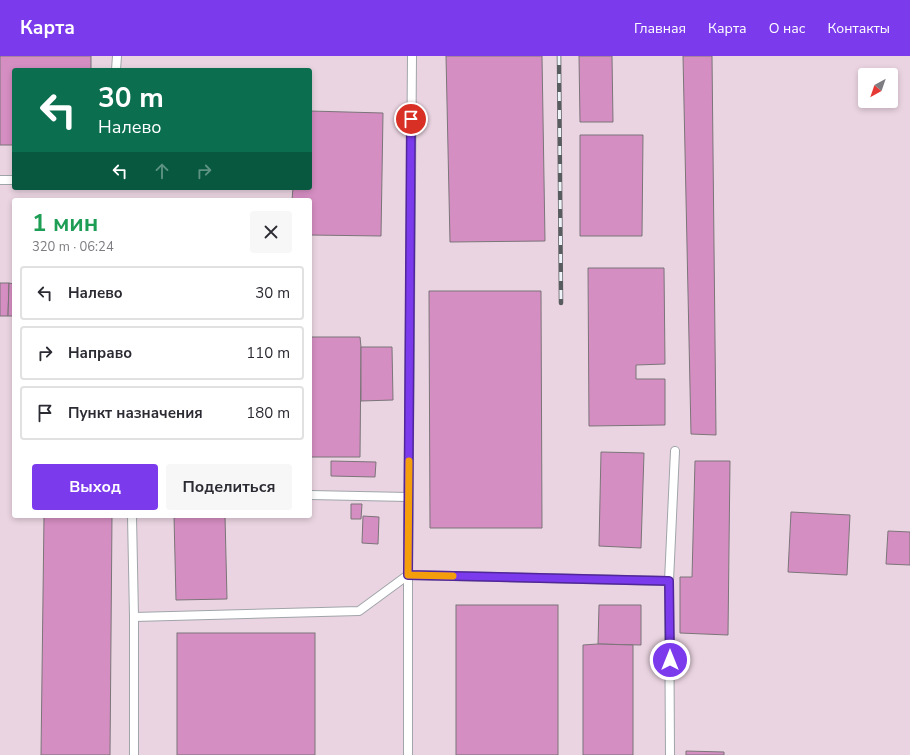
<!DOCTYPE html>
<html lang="ru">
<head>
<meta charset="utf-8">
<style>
  :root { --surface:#fff; --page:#f7f7f7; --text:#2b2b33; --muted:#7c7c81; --line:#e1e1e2; --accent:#7c3aed }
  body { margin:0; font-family:"Nunito Sans",sans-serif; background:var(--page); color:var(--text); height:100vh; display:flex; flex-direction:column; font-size:15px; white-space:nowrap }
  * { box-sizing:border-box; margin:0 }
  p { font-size:13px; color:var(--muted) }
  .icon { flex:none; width:22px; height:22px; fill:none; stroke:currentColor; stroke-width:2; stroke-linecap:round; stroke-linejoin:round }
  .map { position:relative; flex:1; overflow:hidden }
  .panel { position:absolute; left:12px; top:142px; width:300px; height:320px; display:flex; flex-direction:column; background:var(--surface); border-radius:4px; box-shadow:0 2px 6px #0003 }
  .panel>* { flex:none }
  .guide { position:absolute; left:12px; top:12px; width:300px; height:122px; border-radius:4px; box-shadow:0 2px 6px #0003; background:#0b6e4f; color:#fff; overflow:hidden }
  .needle { width:26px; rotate:220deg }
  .buttons { position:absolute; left:858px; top:12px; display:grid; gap:8px }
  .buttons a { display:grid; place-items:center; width:40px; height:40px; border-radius:4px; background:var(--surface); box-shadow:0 2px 6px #0003; font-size:20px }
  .pin { position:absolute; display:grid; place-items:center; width:34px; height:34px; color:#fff; margin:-17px; border:2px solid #fff; border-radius:50%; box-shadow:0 1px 4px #0007 }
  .me { position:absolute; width:44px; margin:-22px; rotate:0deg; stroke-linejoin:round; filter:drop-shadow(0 0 3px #0008) }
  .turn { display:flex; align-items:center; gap:14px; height:84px; padding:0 20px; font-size:18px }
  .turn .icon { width:52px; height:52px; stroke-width:2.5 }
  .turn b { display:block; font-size:28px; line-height:34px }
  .lanes { display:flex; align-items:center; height:38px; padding:0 20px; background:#0003; justify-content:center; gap:20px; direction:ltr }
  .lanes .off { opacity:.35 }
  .round { display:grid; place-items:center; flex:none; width:42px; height:42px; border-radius:4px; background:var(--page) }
  .overview { display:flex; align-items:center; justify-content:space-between; height:68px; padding:0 20px }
  h1 { font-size:24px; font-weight:700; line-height:30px; color:#1e9e55 }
  .action { display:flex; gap:8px; margin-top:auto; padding:8px 20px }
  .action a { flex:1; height:46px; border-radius:4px; background:var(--accent); color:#fff; font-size:16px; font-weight:700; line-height:46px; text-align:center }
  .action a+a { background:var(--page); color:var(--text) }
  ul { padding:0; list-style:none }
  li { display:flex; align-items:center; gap:12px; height:54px; margin:0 8px 6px; padding:0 12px; border:2px solid var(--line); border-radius:4px }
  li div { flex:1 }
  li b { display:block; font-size:15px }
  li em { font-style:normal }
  header { display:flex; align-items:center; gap:24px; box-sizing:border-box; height:56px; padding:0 20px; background:var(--accent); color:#fff }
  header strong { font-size:19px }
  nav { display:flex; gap:22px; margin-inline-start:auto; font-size:14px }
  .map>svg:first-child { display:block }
</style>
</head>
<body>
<header>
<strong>Карта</strong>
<nav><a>Главная</a><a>Карта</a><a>О нас</a><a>Контакты</a></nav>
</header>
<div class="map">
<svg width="910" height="699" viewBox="0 0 910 699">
  <rect width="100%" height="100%" fill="#e0e5eb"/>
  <path fill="#ead4e1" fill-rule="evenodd" d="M0,0h910v699h-910zM14,14h296v118h-296zM865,19h26v26h-26zM14,144h296v316h-296z"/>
  <g fill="#d58ec2" stroke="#7b7579">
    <polygon points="0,0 91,0 91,14 14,14 14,89 0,89"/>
    <polygon points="446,0 542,0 545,185 450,186"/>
    <polygon points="579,0 612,0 613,66 580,66"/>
    <polygon points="683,0 712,0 716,379 691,378"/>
    <polygon points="310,55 383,57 381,180 310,179 310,144 292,144 293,132 310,132"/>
    <polygon points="580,79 643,79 642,180 580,180"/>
    <polygon points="588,212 664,212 665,308 636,309 636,323 665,323 665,369 589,370"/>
    <polygon points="0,227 9,227 8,260 0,260"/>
    <polygon points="9,227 14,228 14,260 8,260"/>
    <polygon points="429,235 541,235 542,472 430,472"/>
    <polygon points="310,281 360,281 361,291 360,401 310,401"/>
    <polygon points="361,291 392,291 393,344 361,345"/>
    <polygon points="601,396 644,397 641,492 599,490"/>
    <polygon points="331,405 376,406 375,421 331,420"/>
    <polygon points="695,405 730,405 728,579 680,577 680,521 692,521"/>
    <polygon points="351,448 362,448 361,463 351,463"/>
    <polygon points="791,456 850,459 847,519 788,516"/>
    <polygon points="44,460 112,460 110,699 41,699"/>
    <polygon points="174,460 225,460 227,543 176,544"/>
    <polygon points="363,460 379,461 378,488 362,487"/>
    <polygon points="888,475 910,476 910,509 886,508"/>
    <rect x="456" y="549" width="102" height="150"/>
    <polygon points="599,549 641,549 641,589 598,588"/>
    <rect x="177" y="577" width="138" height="122"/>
    <polygon points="598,588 633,589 633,699 583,699 583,589"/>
    <polygon points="686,695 724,696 724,699 686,699"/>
  </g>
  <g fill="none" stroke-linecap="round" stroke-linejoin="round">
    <g stroke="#a0a5aa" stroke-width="10">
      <g id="service">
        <polyline points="412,0 408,519 669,525"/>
        <polyline points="116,14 117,0"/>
        <polyline points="0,124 14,124"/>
        <polyline points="310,439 408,441"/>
        <polyline points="132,460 134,561 134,699"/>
        <polyline points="408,519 408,699"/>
        <polyline points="134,561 359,555 408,519"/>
        <polyline points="670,699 669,525 675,395"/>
      </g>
    </g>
    <use href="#service" stroke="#fff" stroke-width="8"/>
    <g stroke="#595c5f" stroke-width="4.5">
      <polyline id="rail" points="559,0 561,247"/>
    </g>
    <use href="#rail" stroke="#edf3f9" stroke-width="3" stroke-dasharray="9" stroke-linecap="butt"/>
  </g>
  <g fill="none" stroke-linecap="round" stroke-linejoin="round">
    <g stroke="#51269a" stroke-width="10">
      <polyline id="route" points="411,63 408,519 669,525 670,604"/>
    </g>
    <use href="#route" stroke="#7c3aed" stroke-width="7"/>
    <polyline stroke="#f59e0b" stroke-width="7" points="409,405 408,519 453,520"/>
  </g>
</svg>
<div class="buttons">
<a><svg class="needle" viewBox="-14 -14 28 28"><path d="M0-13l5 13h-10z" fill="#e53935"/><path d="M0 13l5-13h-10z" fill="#7c7c81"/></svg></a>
</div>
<div class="pin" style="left:411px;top:63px;background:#d93025"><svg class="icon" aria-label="arrive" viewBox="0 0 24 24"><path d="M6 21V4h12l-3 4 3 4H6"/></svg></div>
<svg class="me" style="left:670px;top:604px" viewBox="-20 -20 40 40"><circle r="17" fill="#7c3aed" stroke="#fff" stroke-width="3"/><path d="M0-11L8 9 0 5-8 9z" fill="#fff"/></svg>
<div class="guide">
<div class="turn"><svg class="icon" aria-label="left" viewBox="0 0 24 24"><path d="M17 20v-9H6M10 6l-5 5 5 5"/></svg><div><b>30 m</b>Налево</div></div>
<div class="lanes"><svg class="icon" aria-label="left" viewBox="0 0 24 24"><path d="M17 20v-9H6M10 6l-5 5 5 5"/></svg><svg class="icon off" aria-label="ahead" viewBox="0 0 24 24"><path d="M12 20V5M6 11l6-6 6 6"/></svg><svg class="icon off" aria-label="right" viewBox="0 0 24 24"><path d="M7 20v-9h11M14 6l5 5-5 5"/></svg></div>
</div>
<section class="panel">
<div class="overview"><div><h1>1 мин</h1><p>320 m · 06:24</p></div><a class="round"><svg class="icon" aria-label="close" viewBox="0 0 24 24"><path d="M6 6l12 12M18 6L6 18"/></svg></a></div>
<ul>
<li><svg class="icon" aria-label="left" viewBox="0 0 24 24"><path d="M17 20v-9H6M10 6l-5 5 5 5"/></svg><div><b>Налево</b></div><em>30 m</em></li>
<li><svg class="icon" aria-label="right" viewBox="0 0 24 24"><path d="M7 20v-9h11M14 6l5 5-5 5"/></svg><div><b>Направо</b></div><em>110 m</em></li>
<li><svg class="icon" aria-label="arrive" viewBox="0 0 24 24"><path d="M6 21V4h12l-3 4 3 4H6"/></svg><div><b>Пункт назначения</b></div><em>180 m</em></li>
</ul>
<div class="action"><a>Выход</a><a>Поделиться</a></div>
</section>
</div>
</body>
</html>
